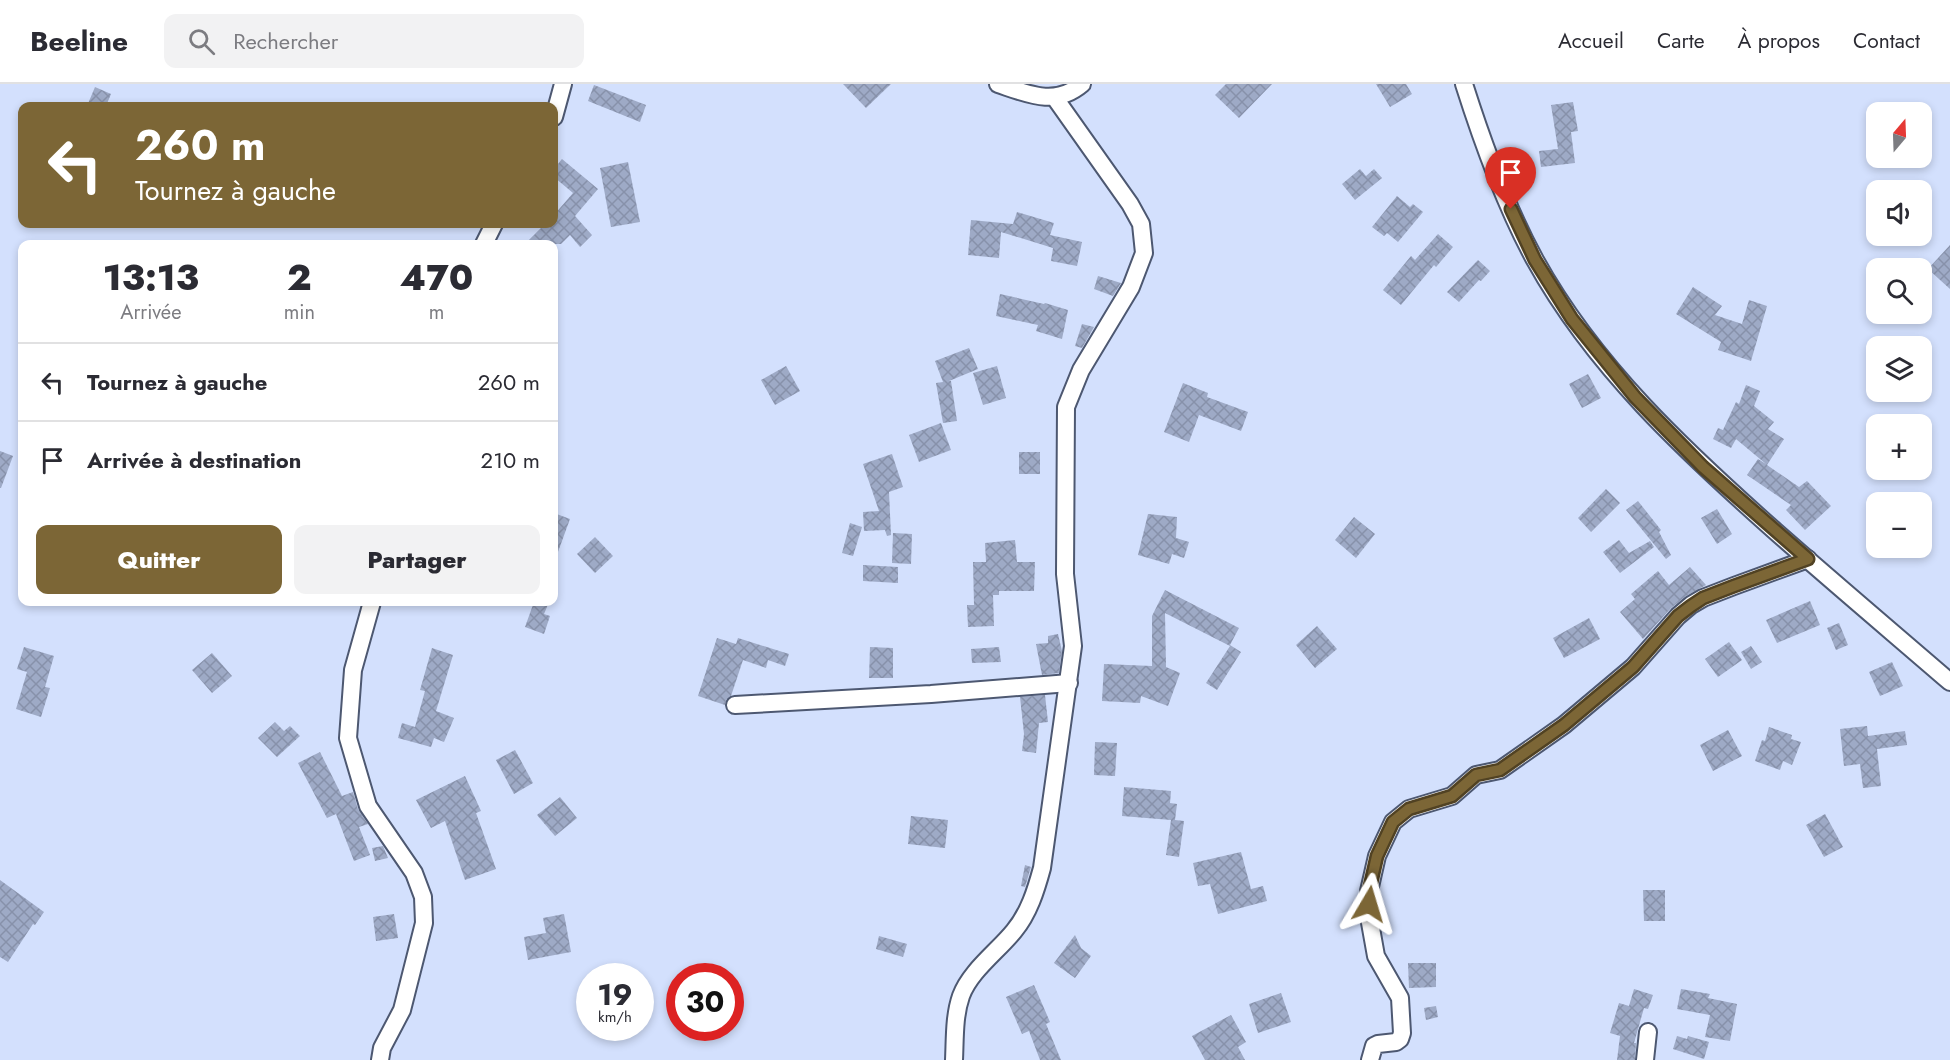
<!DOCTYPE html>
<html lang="fr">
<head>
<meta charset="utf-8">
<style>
  :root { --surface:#fff; --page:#f2f2f3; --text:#2b2b33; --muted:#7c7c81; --line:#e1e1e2; --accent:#7c6636 }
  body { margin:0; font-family:Jost,sans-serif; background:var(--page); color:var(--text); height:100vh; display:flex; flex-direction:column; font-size:22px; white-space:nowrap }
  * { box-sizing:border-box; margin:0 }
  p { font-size:20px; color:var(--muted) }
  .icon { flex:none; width:33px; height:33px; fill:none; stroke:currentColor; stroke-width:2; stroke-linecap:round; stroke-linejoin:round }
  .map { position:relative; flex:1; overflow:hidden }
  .side { position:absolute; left:18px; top:156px; width:540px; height:366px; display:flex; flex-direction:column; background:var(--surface); border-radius:12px; box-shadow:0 3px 9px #0003 }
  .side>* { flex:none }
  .hud { position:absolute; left:18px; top:18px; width:540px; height:126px; border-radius:12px; box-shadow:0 3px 9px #0003; background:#7c6636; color:#fff; overflow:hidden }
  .needle { width:39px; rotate:19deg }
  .buttons { position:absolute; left:1866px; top:18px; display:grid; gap:12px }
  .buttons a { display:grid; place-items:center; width:66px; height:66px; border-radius:12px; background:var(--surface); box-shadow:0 3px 9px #0003; font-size:30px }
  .speed { position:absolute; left:576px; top:879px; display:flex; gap:12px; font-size:30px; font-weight:700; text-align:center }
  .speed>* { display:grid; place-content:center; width:78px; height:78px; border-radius:50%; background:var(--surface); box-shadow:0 3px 9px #0003; line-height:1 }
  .speed small { font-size:15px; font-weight:400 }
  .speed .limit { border:9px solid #d22; background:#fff; color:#111 }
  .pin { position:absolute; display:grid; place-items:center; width:51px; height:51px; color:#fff; margin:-62px -26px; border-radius:50% 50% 50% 0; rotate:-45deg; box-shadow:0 0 6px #0007 }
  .pin .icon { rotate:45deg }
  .me { position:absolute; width:66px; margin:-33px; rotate:7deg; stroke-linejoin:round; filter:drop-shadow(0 0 4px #0008) }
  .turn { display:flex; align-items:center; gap:21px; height:126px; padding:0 18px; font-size:27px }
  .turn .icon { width:78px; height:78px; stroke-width:2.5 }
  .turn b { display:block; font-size:42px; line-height:51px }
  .eta { display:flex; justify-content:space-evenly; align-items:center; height:102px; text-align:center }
  .eta b { font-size:36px; font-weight:800; line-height:42px }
  .action { display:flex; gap:12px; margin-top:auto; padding:12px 18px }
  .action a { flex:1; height:69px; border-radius:12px; background:var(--accent); color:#fff; font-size:24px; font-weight:800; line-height:69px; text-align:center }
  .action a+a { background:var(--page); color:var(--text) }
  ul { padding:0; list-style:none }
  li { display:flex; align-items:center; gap:18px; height:78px; padding:0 18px; border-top:2px solid var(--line) }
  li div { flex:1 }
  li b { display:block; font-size:22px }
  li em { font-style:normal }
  header { display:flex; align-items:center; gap:36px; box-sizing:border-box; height:84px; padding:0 30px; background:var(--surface); border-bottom:2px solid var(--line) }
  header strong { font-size:28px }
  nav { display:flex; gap:33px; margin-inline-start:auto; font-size:21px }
  .search { width:420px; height:54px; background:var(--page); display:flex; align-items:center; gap:15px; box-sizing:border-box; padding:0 21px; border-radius:12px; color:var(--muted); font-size:22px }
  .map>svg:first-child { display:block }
</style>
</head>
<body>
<header>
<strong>Beeline</strong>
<div class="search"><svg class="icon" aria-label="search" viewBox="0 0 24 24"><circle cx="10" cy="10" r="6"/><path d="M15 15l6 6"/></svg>Rechercher</div>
<nav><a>Accueil</a><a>Carte</a><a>À propos</a><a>Contact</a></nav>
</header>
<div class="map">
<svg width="1950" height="976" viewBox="0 0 1950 976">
  <defs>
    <pattern id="building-cross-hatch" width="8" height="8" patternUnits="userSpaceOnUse" patternTransform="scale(1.5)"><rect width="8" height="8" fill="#9eaac6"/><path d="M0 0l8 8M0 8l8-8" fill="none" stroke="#8791aa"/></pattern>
  </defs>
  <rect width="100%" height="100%" fill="#d3e0fd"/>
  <g fill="url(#building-cross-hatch)">
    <polygon points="843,0 891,0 866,24"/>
    <polygon points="1226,0 1272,0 1239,34 1215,11"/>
    <polygon points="1376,0 1406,0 1412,10 1390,23"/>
    <polygon points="594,1 646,21 640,38 588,17"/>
    <polygon points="95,3 111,10 106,22 87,22"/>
    <polygon points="1573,18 1578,47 1571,48 1575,79 1541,83 1539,67 1558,65 1551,21"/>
    <polygon points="562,75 598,105 575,132 592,151 580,163 570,151 561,160 525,160 545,140 554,140 554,131 573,109 554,93 554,85"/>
    <polygon points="628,78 640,138 611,143 600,84"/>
    <polygon points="1360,85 1366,92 1374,85 1382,94 1355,116 1342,100"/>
    <polygon points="1397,112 1410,123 1413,120 1423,128 1398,158 1387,149 1384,152 1372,143"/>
    <polygon points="1017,128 1054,139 1050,151 1082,158 1077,182 1051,177 1053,164 1001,148 999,174 968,171 971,136 1013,140"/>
    <polygon points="1438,150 1453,163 1436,183 1434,181 1401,221 1383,206 1411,172 1415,176"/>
    <polygon points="1950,161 1950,205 1928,185"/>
    <polygon points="1478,176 1490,187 1481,197 1479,196 1459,218 1447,208"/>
    <polygon points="1098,192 1121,199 1113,212 1094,205"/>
    <polygon points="1693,203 1722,222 1715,231 1742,240 1749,216 1767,222 1751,277 1718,266 1721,258 1676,230"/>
    <polygon points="1000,210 1044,220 1045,219 1068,226 1062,255 1036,247 1038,241 996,232"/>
    <polygon points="1082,240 1094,243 1082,264 1075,262"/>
    <polygon points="969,264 978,285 949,297 951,297 957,337 943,339 936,299 943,298 935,277"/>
    <polygon points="786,282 800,307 775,321 761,296"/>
    <polygon points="997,282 1006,314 983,321 973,289"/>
    <polygon points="1588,290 1601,314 1582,324 1569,300"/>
    <polygon points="1183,299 1208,309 1207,313 1248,328 1241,347 1199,331 1189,358 1164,348"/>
    <polygon points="1746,301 1760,307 1754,322 1774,338 1768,345 1784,355 1767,381 1799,403 1807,397 1831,422 1805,446 1786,426 1791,421 1747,391 1758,375 1766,380 1736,355 1731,364 1713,355 1718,344 1723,346 1736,318 1739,320"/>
    <polygon points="941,339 951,366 919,378 909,351"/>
    <polygon points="0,367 13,372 1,404 0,404"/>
    <rect x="1019" y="368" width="21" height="22"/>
    <polygon points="892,370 903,403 889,408 891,451 887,452 885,446 864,447 863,428 879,427 863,380"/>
    <polygon points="1606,405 1620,419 1591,448 1578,434"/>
    <polygon points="1638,417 1661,446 1659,448 1671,471 1666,475 1626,426"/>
    <polygon points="1717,425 1732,450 1717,460 1701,434"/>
    <polygon points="554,429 570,435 555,476 554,476"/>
    <polygon points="1148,430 1177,433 1176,454 1189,458 1184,474 1172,470 1169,480 1138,471"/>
    <polygon points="1354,433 1375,450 1356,474 1335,456"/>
    <polygon points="850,439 862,443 853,472 842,469"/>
    <polygon points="893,449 912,450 911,480 892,479"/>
    <polygon points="595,453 613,472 595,489 577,470"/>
    <polygon points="1015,456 1017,478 1035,478 1034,507 999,507 999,511 993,511 994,542 968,543 967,521 974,521 973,478 986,478 985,459"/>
    <polygon points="1619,456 1629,469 1650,457 1654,463 1620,489 1603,468"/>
    <polygon points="863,481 898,483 898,499 863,497"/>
    <polygon points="1690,483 1706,501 1686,512 1671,524 1643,555 1620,528 1635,515 1631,510 1658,487 1669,501"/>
    <polygon points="1165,506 1239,544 1230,561 1241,568 1217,606 1206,599 1230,562 1165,529 1166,583 1180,589 1168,622 1141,612 1140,619 1102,617 1104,580 1152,582 1152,532"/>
    <polygon points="1810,517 1820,541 1777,559 1766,536"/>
    <polygon points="534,518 549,518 544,530 550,532 544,550 525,543"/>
    <polygon points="1589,534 1600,555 1564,574 1553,554"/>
    <polygon points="1839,539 1848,561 1836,566 1827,544"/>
    <polygon points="1317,542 1337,565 1315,584 1296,561"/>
    <polygon points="1058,550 1062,567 1059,589 1042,591 1036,560 1048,559 1048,552"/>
    <polygon points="717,554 736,560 738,554 789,570 785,582 768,576 766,584 743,576 731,612 726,616 725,621 698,612"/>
    <polygon points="1729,558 1742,576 1718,593 1705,575"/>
    <polygon points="1751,562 1762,578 1751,585 1741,568"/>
    <polygon points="24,563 54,572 45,603 50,604 41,633 16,625 27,588 17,585"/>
    <polygon points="870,563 893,564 893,594 869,594"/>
    <polygon points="999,563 1001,578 972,579 971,565"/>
    <polygon points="432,564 453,571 436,627 454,634 444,658 434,654 431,663 398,654 402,639 415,643 425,607 420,606"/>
    <polygon points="212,569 232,592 212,609 192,586"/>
    <polygon points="1892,578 1903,602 1880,612 1869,588"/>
    <polygon points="1045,611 1048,638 1039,639 1036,669 1022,667 1024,650 1020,613"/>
    <polygon points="275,638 284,647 290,642 300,652 277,673 258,654"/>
    <polygon points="1867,642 1868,652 1905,647 1907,661 1877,665 1881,702 1863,704 1860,680 1844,682 1840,645"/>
    <polygon points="1769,643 1792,651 1791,655 1801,658 1792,681 1783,677 1780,686 1755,677 1762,656 1765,657"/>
    <polygon points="1728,646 1742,672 1713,687 1700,661"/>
    <polygon points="1095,658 1117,659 1115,692 1094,691"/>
    <polygon points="515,666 533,699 514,710 496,676"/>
    <polygon points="320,668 342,712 353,708 358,725 368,740 359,743 370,771 354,777 336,730 327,734 298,679"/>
    <polygon points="465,692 481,727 476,729 496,785 465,796 445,737 431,744 416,716"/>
    <polygon points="1124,703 1171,707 1170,719 1177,720 1175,736 1184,737 1179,773 1166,771 1171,736 1122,732"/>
    <polygon points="560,713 577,734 555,752 537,731"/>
    <polygon points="1825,730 1843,763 1824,773 1806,741"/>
    <polygon points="911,732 948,736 945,764 908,760"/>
    <polygon points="383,762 388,774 375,777 372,764"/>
    <polygon points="1241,768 1251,805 1263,802 1267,817 1218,830 1210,800 1198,802 1193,779"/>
    <polygon points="1025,781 1031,783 1025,803 1021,802"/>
    <polygon points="0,796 44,828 35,841 33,840 8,878 0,873"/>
    <polygon points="1643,806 1665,806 1665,837 1644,837"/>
    <polygon points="394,830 398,854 376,857 373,833"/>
    <polygon points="564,830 571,868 528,876 524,853 546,849 543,834"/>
    <polygon points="1075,851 1081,864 1091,872 1075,894 1054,879"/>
    <polygon points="879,852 907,860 903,873 876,865"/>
    <polygon points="1408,879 1436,879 1436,903 1409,904"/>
    <polygon points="1034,901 1050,938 1046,940 1061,976 1040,976 1029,947 1022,950 1006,913"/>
    <polygon points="1634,905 1653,911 1648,925 1644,924 1634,959 1636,959 1635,976 1617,976 1620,952 1610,949 1619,919 1629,922"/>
    <polygon points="1681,905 1710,910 1708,914 1737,920 1730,957 1705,953 1710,931 1677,925"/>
    <polygon points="1281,909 1291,938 1258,949 1249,920"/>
    <polygon points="1436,922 1438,933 1426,936 1424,924"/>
    <polygon points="1231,931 1246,958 1238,963 1245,976 1205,976 1192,952"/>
    <polygon points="1677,952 1687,955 1688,952 1709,958 1704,975 1673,965"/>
  </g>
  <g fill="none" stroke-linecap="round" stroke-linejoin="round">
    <g stroke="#4d5871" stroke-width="20">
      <g id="minor">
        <path d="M998,0c30,10 57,23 84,0"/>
        <path d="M1464,0c19,60 41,121 71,176 59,107 150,191 240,271 58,51 117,101 175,151"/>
        <polyline points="554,33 563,0"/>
        <polyline points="484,160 494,140"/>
        <polyline points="372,518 353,586 348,654 368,722 414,789 423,813 424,839 402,926 382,964 380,976"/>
        <polyline points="735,621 931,610 1069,599"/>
        <path d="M954,976c1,-21 0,-44 7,-64 9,-25 37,-45 53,-65 15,-18 22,-41 28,-63l31,-222 -8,-72 1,-167 15,-37 50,-83 13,-34 -3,-29 -11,-20 -75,-106"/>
        <polyline points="1370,976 1374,962 1378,960 1396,958 1400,955 1402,949 1400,914 1376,872 1369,833 1369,807 1377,772 1393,738 1409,725 1452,712 1476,691 1500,686 1564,641 1633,583 1678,532 1691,521 1703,514 1734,502 1808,475"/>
        <polyline points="1645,976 1648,948"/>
      </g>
    </g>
    <use href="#minor" stroke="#fff" stroke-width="16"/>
  </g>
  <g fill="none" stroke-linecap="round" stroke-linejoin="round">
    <g stroke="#514223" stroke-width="15">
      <polyline id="route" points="1369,820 1369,807 1377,772 1393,738 1409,725 1452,712 1476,691 1500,686 1564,641 1633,583 1678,532 1691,522 1703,514 1734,502 1808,475 1703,383 1635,313 1572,235 1535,176 1511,125"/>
    </g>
    <use href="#route" stroke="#7c6636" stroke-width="10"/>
  </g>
</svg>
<div class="buttons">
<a><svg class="needle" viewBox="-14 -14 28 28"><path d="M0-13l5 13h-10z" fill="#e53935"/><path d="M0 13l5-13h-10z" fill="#7c7c81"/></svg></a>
<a><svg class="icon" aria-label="sound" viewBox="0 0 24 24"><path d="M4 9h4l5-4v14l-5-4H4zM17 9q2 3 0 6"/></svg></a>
<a><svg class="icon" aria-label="search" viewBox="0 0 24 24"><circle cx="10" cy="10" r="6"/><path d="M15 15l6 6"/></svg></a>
<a><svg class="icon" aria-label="layers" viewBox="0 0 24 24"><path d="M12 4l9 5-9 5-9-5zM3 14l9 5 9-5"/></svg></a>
<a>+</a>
<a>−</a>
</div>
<div class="speed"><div>19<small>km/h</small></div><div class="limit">30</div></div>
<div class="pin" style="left:1511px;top:125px;background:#d93025"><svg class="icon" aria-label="arrive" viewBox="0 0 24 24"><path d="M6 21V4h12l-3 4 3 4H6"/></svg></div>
<svg class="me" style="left:1369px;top:820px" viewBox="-20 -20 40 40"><path d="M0-17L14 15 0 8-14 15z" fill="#7c6636" stroke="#fff" stroke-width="4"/></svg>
<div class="hud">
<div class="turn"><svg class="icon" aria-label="left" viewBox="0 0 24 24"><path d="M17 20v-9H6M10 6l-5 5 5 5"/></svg><div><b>260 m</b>Tournez à gauche</div></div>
</div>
<section class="side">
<div class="eta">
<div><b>13:13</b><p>Arrivée</p></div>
<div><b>2</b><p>min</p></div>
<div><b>470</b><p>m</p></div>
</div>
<ul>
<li><svg class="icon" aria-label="left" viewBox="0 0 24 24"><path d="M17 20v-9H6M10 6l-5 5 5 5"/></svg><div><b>Tournez à gauche</b></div><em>260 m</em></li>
<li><svg class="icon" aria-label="arrive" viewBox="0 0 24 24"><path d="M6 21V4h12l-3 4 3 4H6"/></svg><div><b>Arrivée à destination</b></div><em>210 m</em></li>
</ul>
<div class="action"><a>Quitter</a><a>Partager</a></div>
</section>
</div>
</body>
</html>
